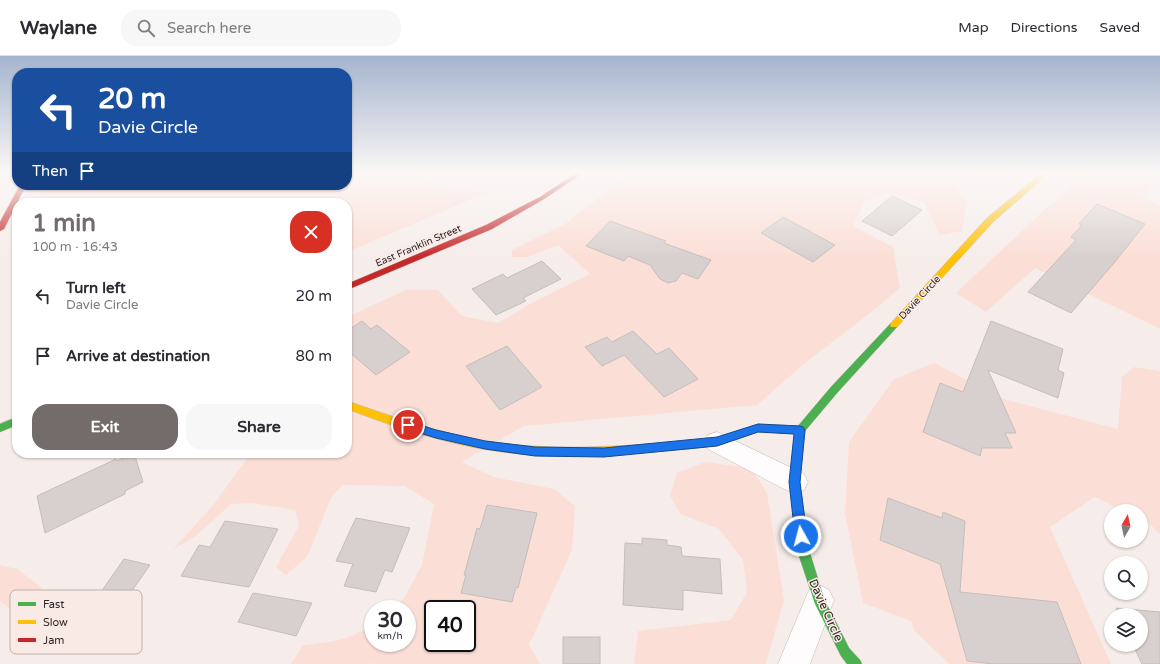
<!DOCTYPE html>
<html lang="en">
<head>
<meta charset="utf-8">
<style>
  :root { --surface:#fff; --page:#f7f7f7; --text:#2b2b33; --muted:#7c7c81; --line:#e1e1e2; --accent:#736c6a }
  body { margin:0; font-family:"Varela Round",sans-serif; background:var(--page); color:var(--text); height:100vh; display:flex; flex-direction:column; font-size:15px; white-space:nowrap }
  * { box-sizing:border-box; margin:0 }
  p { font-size:13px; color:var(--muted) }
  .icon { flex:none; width:22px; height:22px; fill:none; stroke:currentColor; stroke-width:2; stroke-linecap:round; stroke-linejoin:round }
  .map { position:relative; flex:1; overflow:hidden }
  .details { position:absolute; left:12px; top:142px; width:340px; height:260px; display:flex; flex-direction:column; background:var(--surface); border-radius:16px; box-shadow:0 1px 3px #0004 }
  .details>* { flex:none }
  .hud { position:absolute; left:12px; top:12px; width:340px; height:122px; border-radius:16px; box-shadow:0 1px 3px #0004; background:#1a4fa0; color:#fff; overflow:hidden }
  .needle { width:26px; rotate:9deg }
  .fabs { position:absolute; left:1104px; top:448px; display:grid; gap:8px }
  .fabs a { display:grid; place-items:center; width:44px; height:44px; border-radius:50%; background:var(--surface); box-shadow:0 1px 3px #0004; font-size:20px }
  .speed { position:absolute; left:364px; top:544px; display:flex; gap:8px; font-size:20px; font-weight:700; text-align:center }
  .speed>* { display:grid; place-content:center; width:52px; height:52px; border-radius:50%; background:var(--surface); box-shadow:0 1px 3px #0004; line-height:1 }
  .speed small { font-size:10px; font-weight:400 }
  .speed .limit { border:2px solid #111; border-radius:6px; background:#fff; color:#111 }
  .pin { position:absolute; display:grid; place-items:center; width:34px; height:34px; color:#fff; margin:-17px; border:2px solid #fff; border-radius:50%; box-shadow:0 1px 4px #0007 }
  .me { position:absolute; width:44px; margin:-22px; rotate:353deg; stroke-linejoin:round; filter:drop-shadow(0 0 3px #0008) }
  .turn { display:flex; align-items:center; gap:14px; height:84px; padding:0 20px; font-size:18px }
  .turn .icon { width:52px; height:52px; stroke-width:2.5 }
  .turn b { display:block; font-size:28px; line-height:34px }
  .then { display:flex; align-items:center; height:38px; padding:0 20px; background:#0003; gap:8px; font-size:15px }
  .round { display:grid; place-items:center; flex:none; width:42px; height:42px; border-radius:16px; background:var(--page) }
  .overview { display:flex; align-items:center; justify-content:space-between; height:68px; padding:0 20px }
  h1 { font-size:24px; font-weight:700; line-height:30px; color:var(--accent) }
  .button { display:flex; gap:8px; margin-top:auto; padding:8px 20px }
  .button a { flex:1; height:46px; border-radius:16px; background:var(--accent); color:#fff; font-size:16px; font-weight:700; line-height:46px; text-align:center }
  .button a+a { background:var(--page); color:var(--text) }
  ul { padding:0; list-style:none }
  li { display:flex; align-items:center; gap:12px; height:60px; padding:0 20px }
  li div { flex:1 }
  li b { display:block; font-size:15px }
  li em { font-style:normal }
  header { display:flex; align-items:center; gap:24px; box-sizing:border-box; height:56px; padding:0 20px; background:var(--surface); border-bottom:1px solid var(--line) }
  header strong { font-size:19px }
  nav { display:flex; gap:22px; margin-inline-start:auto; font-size:14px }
  .search { width:280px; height:36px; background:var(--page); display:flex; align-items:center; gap:10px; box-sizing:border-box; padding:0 14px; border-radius:16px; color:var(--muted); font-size:15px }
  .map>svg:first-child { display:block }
</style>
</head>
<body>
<header>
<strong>Waylane</strong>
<div class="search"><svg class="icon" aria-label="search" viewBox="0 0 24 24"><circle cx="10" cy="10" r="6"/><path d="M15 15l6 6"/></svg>Search here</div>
<nav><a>Map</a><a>Directions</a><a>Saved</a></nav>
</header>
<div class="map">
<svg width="1160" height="608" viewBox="0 0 1160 608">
  <rect width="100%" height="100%" fill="#f6edea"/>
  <g fill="#fbdfd6" fill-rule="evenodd">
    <polygon points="347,117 414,117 453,135 489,136 347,196 347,147 161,147 160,145 144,147 34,147 47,129 347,129"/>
    <path d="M631,117h329l-9,8 16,20 -5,30 -22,4 -16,-33 -36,-9 -24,9 -11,24 40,21 7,41 -26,22 -69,53 -48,42 -233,21 -62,36 32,15 60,12 21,17 -3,44 -43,95 11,19h-167l-3,-1 -1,1h-78l12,-19c28,-3 47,-4 70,-22v20h34v-34h-17l14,-11 18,-33 12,-61 -30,-18 -61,-1 -12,13 -24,59 -21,18 -10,-8 23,-41 -4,-16 -44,-7 -20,1 -35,32 -23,13 38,-41 40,-55h96v-136l59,-27h32l24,26 36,7 32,-19 60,-30 -32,-29 -31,12h-15v-7l53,-26zM433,553h34v34h-34z"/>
    <polygon points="1087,117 1150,117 1152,130 1142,141 1160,150 1160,273 1035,212 986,256 956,237 1040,158"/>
    <polygon points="934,307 1004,343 1118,373 1122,321 1134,311 1160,315 1160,478 1150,468 1141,464 1141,455 1123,455 1095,441 1050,471 1111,608 949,608 914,574 911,565 863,547 845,458 849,386 894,323"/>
    <polygon points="705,406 751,412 767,437 784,544 766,608 634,608 638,575 731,564 747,536 743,504 719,473 680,458 670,440 677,417"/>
    <polygon points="0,509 17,513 41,531 48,568 32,586 16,558 0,545"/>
  </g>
  <g fill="#d8d0ce" stroke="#c4bebb">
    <polygon points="892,140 922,154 892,180 862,165"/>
    <polygon points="1097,148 1145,168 1114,207 1071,257 1028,236 1076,184 1071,181 1082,169 1079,168"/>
    <polygon points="783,161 835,189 813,206 761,177"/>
    <polygon points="610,165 666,185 664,187 711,204 698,223 682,217 676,225 668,227 660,223 650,209 628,200 624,205 586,190"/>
    <polygon points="542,205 561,223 523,242 526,245 496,259 472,233 503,218 507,222"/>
    <polygon points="362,265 371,273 377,269 410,296 376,319 347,294 347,275"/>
    <polygon points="991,265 1063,293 1058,314 1064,317 1058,342 988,314 1016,377 1005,377 1012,392 982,392 980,400 923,376 940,327 963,336"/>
    <polygon points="633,275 657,298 669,292 698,323 664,341 624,299 602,310 585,291 607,281 612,286"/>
    <polygon points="507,290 542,331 500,354 466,310"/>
    <polygon points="134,397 143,426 125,435 125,438 45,477 37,440 116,403 117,405"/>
    <polygon points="888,442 942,462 943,456 965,465 960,536 1057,546 1081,608 993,608 967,605 940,508 880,484"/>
    <polygon points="487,449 537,457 518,532 516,531 512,546 461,537 466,519 464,519 477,472 480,473"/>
    <polygon points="356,462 410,472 392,516 385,514 376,536 344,530 353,508 336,505"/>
    <polygon points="225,465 278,473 249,531 181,520 199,489 210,491"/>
    <polygon points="642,482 667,484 667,489 681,491 682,500 720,503 722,538 683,534 683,554 623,549 625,487 642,488"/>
    <polygon points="124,503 150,509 122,549 96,543"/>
    <polygon points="253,537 312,547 296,580 238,566"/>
    <polygon points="1116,552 1160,556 1160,608 1142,608 1133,589 1141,589 1141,559 1119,559"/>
    <rect x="563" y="581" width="37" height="27"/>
  </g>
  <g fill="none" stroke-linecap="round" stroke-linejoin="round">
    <g stroke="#c1bab8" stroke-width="1">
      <g id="street">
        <polygon points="717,376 804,418 808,426 804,434 795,437 786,434 708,393 705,386 708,379"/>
        <polygon points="819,529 829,534 834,544 810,608 778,608 809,534"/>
      </g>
    </g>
    <g stroke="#c1bab8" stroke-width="1">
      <g id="fast">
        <polygon points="894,266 898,269 897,271 837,337 805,375 800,426 809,494 824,542 849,592 860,604 862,608 847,608 841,600 815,548 797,494 790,426 795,378 758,376 717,390 688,393 684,392 683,389 684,386 688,385 717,382 758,368 798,370 831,331 891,267"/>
        <polygon points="17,361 17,369 0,376 0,368"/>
      </g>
    </g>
    <g stroke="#c1bab8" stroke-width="1">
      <g id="slow">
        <polygon points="1042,117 1049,117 993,166 897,271 891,271 890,269 891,267 987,162"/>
        <path d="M347,345c47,16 92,32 140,40 67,11 134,5 201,0l4,1 1,3 -1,3 -4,1c-59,5 -118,11 -177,4 -56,-6 -111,-24 -164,-44z"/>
      </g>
    </g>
    <g stroke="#c1bab8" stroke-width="1">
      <g id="jam">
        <polygon points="576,117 583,117 544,143 492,173 347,234 347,228 486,169 540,141"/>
        <polygon points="20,129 26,129 4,173 0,175 0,166"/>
      </g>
    </g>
    <use href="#street" fill="#fefcfc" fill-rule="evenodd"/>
    <use href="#fast" fill="#4caf50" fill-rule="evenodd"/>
    <use href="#slow" fill="#ffc107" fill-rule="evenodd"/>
    <use href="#jam" fill="#c62828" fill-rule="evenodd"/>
  </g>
  <linearGradient id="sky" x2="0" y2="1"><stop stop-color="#a5b4ce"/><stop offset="0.58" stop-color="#fbf7f6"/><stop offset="1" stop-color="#fbf7f6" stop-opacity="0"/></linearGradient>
  <rect width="1160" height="202" fill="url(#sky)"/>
  <polygon fill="#1a73e8" stroke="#114b97" points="408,365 436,374 485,385 535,391 604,392 717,381 758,368 800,370 803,371 805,374 800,426 807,480 805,484 801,485 797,484 795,480 789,426 794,378 758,376 717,390 604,401 535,400 485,393 436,382 404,372 403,369 404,366"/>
  <g text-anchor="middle" stroke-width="3" stroke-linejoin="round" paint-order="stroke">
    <g font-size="10" fill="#2c2625" stroke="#faeae6">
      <text transform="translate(418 189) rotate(-23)" y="4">East Franklin Street</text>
      <text transform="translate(919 241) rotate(-47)" y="4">Davie Circle</text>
    </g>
    <g font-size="12" fill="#2c2625" stroke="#faeae6">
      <text transform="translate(826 554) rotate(66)" y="4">Davie Circle</text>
    </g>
  </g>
  <rect x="10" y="534" width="132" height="64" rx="6" fill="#faeae6" stroke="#bcafac" stroke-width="1"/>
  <rect x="18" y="546" width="18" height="4" fill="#4caf50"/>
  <rect x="18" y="564" width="18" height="4" fill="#ffc107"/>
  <rect x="18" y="582" width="18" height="4" fill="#c62828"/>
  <g font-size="11" fill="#2c2625">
    <text x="43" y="552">Fast</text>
    <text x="43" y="570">Slow</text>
    <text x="43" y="588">Jam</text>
  </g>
</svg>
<div class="fabs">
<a><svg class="needle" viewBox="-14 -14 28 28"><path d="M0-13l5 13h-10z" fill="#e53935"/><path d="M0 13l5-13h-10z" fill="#7c7c81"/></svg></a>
<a><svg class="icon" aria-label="search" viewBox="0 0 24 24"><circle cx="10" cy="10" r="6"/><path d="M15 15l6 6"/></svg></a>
<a><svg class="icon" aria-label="layers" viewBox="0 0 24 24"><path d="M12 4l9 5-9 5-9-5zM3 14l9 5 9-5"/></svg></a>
</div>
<div class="speed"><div>30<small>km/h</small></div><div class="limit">40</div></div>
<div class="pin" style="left:408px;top:369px;background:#d93025"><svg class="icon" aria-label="arrive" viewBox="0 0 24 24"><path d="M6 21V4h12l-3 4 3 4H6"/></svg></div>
<svg class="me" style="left:801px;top:480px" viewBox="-20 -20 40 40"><circle r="17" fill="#1a73e8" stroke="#fff" stroke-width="3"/><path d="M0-11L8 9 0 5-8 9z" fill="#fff"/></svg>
<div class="hud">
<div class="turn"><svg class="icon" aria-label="left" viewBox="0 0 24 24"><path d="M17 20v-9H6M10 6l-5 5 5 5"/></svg><div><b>20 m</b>Davie Circle</div></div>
<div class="then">Then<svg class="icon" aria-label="arrive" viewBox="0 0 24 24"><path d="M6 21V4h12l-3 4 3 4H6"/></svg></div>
</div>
<section class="details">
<div class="overview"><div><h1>1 min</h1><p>100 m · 16:43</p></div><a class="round" style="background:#d93025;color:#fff"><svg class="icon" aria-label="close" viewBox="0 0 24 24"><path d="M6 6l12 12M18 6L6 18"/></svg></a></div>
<ul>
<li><svg class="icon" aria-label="left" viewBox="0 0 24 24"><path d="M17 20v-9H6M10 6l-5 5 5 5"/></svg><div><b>Turn left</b><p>Davie Circle</p></div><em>20 m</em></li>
<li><svg class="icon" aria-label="arrive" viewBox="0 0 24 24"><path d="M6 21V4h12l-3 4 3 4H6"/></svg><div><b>Arrive at destination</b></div><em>80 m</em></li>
</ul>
<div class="button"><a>Exit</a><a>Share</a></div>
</section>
</div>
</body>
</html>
